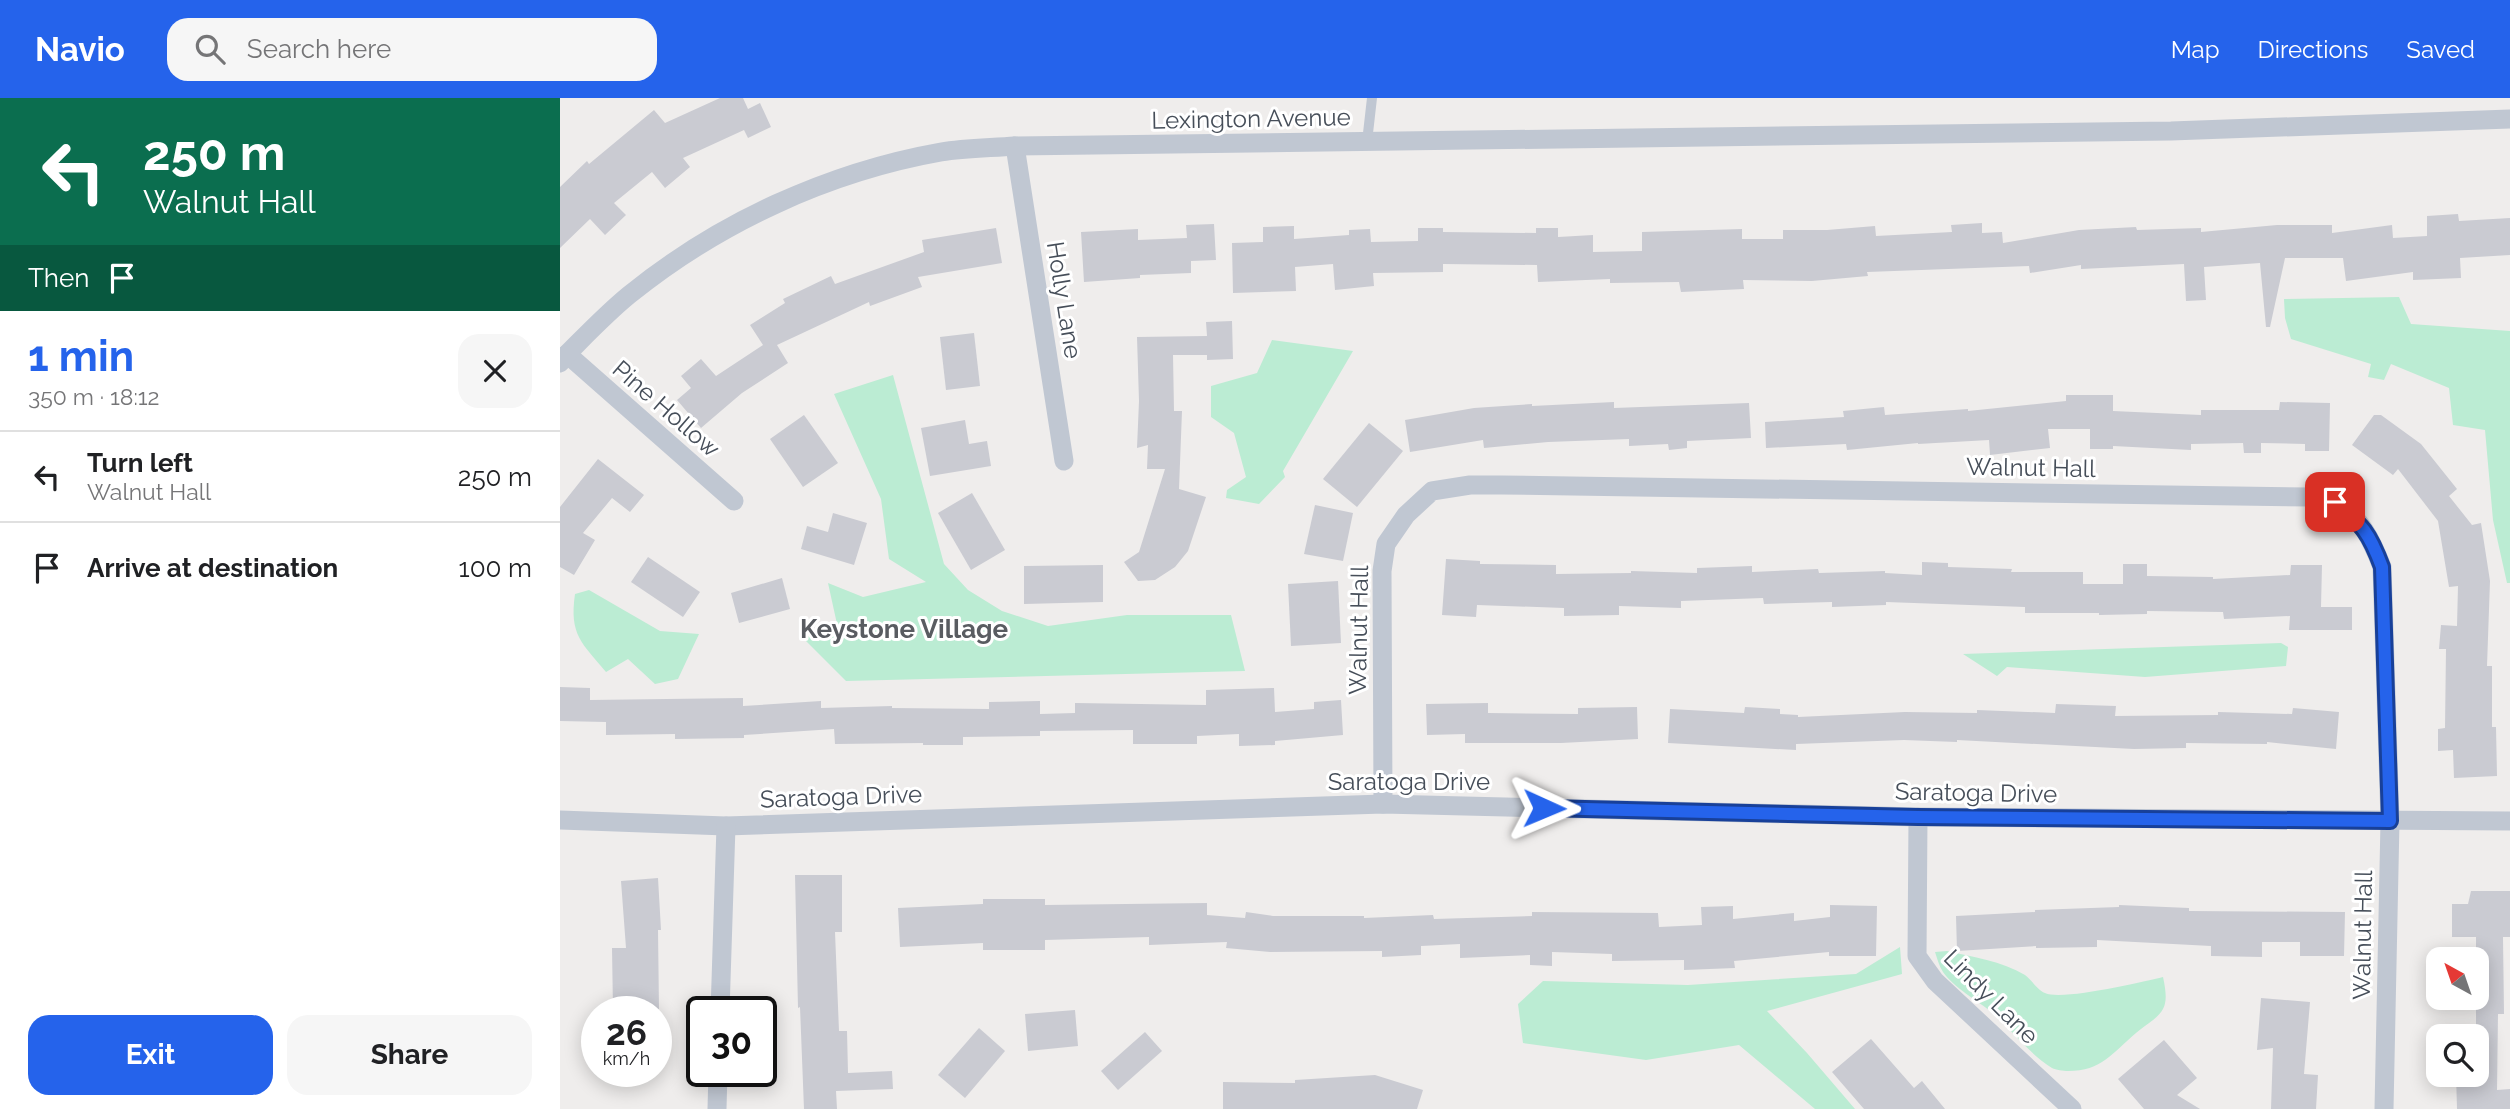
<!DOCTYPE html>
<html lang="en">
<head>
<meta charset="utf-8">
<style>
  :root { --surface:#fff; --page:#f6f6f6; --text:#202124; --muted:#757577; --line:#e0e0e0; --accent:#2563eb }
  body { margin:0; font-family:Raleway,sans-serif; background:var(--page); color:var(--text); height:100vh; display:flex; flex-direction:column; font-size:26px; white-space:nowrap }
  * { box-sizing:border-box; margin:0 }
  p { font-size:23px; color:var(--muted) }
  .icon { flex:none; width:38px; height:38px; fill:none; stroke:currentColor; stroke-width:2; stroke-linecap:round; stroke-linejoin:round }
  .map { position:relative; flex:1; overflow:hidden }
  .panel { display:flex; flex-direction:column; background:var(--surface); width:560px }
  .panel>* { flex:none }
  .banner { background:#0b6e4f; color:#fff; overflow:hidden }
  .needle { width:46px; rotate:320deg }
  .tools { position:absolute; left:1866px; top:849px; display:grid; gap:14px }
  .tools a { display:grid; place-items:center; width:63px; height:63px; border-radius:14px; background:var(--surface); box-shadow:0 4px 18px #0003; font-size:35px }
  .speed { position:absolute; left:21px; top:898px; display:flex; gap:14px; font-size:35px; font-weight:700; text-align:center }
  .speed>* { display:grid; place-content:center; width:91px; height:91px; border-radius:50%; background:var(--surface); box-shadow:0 4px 18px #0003; line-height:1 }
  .speed small { font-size:18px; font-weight:400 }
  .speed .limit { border:4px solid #111; border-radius:10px; background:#fff; color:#111 }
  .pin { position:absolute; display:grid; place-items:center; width:60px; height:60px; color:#fff; margin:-30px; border-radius:14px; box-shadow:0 4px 10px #0006 }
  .me { position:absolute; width:77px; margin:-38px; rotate:91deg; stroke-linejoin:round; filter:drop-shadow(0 0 5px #0008) }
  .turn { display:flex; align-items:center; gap:24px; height:147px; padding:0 28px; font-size:32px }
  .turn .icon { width:91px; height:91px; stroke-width:2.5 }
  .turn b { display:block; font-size:49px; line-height:60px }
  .then { display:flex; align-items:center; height:66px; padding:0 28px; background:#0003; gap:14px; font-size:26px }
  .round { display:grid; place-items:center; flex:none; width:74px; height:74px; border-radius:21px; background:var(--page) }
  .summary { display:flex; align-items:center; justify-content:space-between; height:119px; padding:0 28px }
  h1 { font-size:42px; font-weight:700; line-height:52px; color:var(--accent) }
  .cta { display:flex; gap:14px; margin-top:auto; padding:14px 28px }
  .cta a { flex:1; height:80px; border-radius:21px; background:var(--accent); color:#fff; font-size:28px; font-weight:700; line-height:80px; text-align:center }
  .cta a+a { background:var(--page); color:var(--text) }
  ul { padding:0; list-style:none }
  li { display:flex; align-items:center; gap:21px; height:91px; padding:0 28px; border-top:2px solid var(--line) }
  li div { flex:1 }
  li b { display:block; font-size:26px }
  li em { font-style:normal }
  header { display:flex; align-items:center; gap:42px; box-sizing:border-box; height:98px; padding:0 35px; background:var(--accent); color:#fff }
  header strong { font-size:33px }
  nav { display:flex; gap:38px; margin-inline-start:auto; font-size:24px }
  .search { width:490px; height:63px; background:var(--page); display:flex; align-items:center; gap:18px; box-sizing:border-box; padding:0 24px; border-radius:21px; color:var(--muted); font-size:26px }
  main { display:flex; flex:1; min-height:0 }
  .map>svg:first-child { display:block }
</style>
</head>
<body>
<header>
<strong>Navio</strong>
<div class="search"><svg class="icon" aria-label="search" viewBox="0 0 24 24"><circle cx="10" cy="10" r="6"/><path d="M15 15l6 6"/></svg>Search here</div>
<nav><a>Map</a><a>Directions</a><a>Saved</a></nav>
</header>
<main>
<section class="panel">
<div class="banner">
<div class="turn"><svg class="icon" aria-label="left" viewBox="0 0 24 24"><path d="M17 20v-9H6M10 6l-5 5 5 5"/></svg><div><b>250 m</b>Walnut Hall</div></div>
<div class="then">Then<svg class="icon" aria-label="arrive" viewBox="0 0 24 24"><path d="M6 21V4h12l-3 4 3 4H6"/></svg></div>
</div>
<div class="summary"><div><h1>1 min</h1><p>350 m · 18:12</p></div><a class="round"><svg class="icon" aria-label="close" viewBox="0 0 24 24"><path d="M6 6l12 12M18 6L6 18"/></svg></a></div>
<ul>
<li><svg class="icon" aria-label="left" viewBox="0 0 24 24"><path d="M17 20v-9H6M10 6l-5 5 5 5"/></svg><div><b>Turn left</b><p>Walnut Hall</p></div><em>250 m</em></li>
<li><svg class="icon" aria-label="arrive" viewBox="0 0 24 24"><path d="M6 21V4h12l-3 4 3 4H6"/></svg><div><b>Arrive at destination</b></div><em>100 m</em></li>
</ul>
<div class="cta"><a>Exit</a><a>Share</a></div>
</section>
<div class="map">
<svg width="1950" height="1011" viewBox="0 0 1950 1011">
  <rect width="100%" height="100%" fill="#efedec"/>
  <g fill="#bbecd3">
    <polygon points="1839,199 1851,226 1950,233 1950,485 1947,485 1933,422 1925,332 1893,327 1889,290 1831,266 1824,282 1808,279 1811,266 1731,241 1725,220 1724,201"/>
    <polygon points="712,242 793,253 723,373 725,379 699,406 666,400 667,392 686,379 674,335 651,319 651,288 697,275"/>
    <polygon points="333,277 384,466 408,492 442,513 488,528 567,517 671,517 685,573 286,583 243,540 277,526 268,485 303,499 366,484 329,461 321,401 274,296"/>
    <path d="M29,492l71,41 39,3 -21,45 -23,5 -27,-25 -22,13c-24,-29 -37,-37 -31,-78z"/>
    <polygon points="1721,545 1728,549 1726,568 1585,579 1447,569 1437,578 1403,556"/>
    <polygon points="1340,849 1342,876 1207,913 1247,955 1295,1011 1255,1011 1179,947 1086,962 963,945 958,906 983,883 1128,887 1296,876"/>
    <path d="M1387,853c25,6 55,10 78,24 7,5 12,15 20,18 17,8 97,-11 118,-16 8,36 -2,36 -27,56 -24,20 -34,38 -68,38 -5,0 -12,-1 -16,-3 -23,-14 -39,-37 -59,-55 -15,-12 -40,-26 -50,-41 -4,-6 -6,-14 -8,-20z"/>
  </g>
  <g fill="#cacbd2">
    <polygon points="160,0 183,0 188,11 200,5 211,29 188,40 184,32 123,60 130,69 105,90 92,74 54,105 66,117 45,137 30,121 0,150 0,89 27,63 29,66 94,12 105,25"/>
    <polygon points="1898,116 1899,123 1950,120 1950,157 1900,160 1901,180 1853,182 1853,174 1786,183 1783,160 1725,160 1710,229 1706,229 1700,165 1644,169 1646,202 1626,203 1624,166 1521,171 1521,167 1470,175 1469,168 1307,174 1308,178 1252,183 1183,182 1184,191 1121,194 1119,184 1050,185 1050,181 978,184 977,167 883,166 883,174 813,175 814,188 775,192 773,166 735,169 736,193 673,195 672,145 703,144 703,129 734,128 734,141 789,137 789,132 810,131 811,144 858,143 858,130 883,130 883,134 976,135 976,130 998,130 998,139 1033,137 1033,154 1082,153 1082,134 1182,131 1182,141 1223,141 1223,132 1267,132 1315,128 1316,138 1392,134 1391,127 1422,125 1422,135 1442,134 1443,145 1519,132 1576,129 1577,132 1641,130 1641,134 1717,127 1772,127 1772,135 1832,127 1833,140 1867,138 1867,118"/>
    <polygon points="654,126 656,162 631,163 631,175 580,177 580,180 524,184 521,134 578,131 578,142 627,140 626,127"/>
    <polygon points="436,130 442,165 358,179 362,189 310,208 309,204 217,247 228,265 182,295 141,330 117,302 131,290 121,278 141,261 156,278 203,247 190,227 225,205 223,201 271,178 275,186 364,154 362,142"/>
    <polygon points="672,223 673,261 647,262 647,257 613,257 614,313 622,313 619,391 646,399 628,453 615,469 595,482 578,483 564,464 579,454 605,371 587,371 588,347 577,350 579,303 577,239 647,238 646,224"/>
    <polygon points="414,235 420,288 386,292 380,239"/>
    <polygon points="1506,297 1553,297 1553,313 1641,317 1641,312 1719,312 1720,304 1770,305 1769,353 1745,353 1745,346 1701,345 1701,355 1684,355 1683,345 1631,346 1631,352 1553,348 1553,351 1530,351 1530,331 1488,331 1490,350 1430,357 1429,342 1358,346 1358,345 1287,352 1286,346 1206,350 1205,324 1284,319 1283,313 1324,309 1325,317 1408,311 1408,313 1506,303"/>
    <polygon points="1054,304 1054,310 1189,305 1191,340 1127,343 1127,350 1109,352 1108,346 1069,348 1069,341 988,344 924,350 923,342 850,354 845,322 914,310 972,306 972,308"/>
    <polygon points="244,317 278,365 243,389 210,341"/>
    <polygon points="1814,317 1821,317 1861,346 1897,391 1889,398 1912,427 1921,425 1930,483 1927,568 1932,568 1932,629 1936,629 1937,678 1894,680 1893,652 1878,653 1878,631 1885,630 1886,551 1879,551 1881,527 1897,528 1898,488 1889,489 1878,423 1838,371 1833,377 1792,347"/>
    <polygon points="405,322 409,346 427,343 431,368 370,378 361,330"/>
    <polygon points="809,325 843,353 797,409 763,381"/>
    <polygon points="38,361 84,397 70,414 52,400 23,435 35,442 14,477 0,469 0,409"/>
    <polygon points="412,395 445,452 411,472 378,415"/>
    <polygon points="755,407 793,415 783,463 744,456"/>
    <polygon points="273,415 307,425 294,467 241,451 247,428 268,434"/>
    <polygon points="88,459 140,494 123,519 71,484"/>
    <polygon points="886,461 920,463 920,466 996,467 996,476 1071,475 1071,473 1137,475 1137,470 1192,468 1192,474 1258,471 1259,475 1325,473 1325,475 1362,477 1362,464 1388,465 1388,469 1452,471 1451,474 1523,474 1523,486 1563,486 1563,466 1587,466 1587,478 1653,479 1653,481 1730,477 1731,467 1762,467 1761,509 1792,509 1792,532 1729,532 1730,518 1664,521 1663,514 1587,513 1587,516 1539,517 1539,515 1465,515 1465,509 1326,504 1326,507 1272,509 1272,504 1204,506 1203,500 1121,503 1121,510 1059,508 1059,517 1004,518 1004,510 917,507 916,519 882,517"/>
    <polygon points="543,467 543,504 464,506 464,468"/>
    <polygon points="222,480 230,511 179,525 171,495"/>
    <polygon points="778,483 781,545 731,548 728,486"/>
    <polygon points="0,589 30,590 30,602 183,600 183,608 261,603 261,610 332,608 332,610 429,611 429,604 480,603 480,616 515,615 515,605 646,607 646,592 714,590 715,614 754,611 754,604 781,602 783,637 715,643 715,647 679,648 679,636 637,638 637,646 573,646 573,632 480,633 480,638 403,639 403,647 363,647 363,645 275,646 274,631 184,637 184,640 115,641 115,636 46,637 46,624 0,623"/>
    <polygon points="928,605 928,615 1018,616 1018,610 1077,609 1078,641 1001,645 905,645 905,636 867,637 866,606"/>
    <polygon points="1496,606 1556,608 1555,618 1658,617 1658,614 1732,616 1733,610 1779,614 1776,651 1707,644 1707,646 1626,645 1626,650 1574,651 1397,642 1397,644 1344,642 1236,646 1236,652 1108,645 1110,611 1184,615 1185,609 1220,611 1220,616 1238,617 1238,619 1345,614 1417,615 1417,612 1495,615"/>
    <polygon points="235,777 282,777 282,834 275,834 279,933 287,933 288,975 332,973 333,991 276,993 277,1011 244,1011 240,909 238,910"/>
    <polygon points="98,780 101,832 98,832 99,912 53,912 52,850 66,850 61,783"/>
    <polygon points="1911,793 1950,793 1950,839 1943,839 1944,916 1938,916 1937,992 1950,991 1950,1011 1897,1011 1896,976 1916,976 1916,839 1892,839 1892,806 1908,806"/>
    <polygon points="423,801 485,801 485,807 647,805 647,817 685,820 686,814 713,818 804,818 804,820 873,817 874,821 972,818 972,814 1098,815 1099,829 1142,827 1141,809 1173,808 1173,821 1234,815 1234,823 1270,819 1270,807 1317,808 1316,858 1269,858 1269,854 1174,863 1175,870 1124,872 1124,862 1052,863 1052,856 992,854 992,868 970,867 970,857 900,860 900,846 861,848 861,857 822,859 822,853 710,854 666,850 667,844 589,847 589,839 485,842 485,852 423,852 423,845 340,849 338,810 423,806"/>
    <polygon points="1559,807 1629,810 1629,813 1785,814 1784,858 1740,858 1740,844 1702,844 1702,859 1651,858 1651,848 1537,842 1537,849 1476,850 1476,848 1397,853 1396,818 1475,814 1475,812 1559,809"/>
    <polygon points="1701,900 1750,904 1744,976 1758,977 1756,1011 1711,1011 1713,950 1697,952"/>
    <polygon points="515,912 518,948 468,953 465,916"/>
    <polygon points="419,930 445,953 405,1000 378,977"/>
    <polygon points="585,934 602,953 558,992 541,973"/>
    <polygon points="1311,941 1354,990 1362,983 1385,1011 1304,1011 1272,974"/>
    <polygon points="1604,942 1637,980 1617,997 1640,1011 1584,1011 1558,981"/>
    <polygon points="815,977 863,992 857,1011 663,1011 663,984 735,985 735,982"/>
  </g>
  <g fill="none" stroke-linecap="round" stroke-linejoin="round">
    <polyline stroke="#c0c7d2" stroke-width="10" points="807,44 812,0"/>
    <g stroke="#c0c7d2" stroke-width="19">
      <polyline points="455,48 504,363"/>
      <polyline points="7,256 174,403"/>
      <path d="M0,265l7,-9c20,-20 40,-41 62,-59 89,-72 199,-123 312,-143 24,-4 49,-4 74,-6l1156,-15 339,-12"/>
      <path d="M823,706l-1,-233 4,-27 20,-29 26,-24 38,-6h31l808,12c9,1 20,2 28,6 25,16 35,38 45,64l8,254 -6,288"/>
      <polyline points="1358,719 1357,858 1375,883 1512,1011"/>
      <polyline points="0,722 166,728 823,706 1358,719 1950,723"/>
      <polyline points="160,914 166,728"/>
      <polyline points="157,1011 158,973"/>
    </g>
  </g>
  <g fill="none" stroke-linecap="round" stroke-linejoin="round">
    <g stroke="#184099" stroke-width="18">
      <path id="route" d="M984,710l374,9 472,4 -8,-254c-13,-35 -19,-41 -47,-65"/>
    </g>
    <use href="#route" stroke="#2563eb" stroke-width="12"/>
  </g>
  <g text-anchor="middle" stroke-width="6" stroke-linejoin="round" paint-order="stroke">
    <g font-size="24" fill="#464e59" stroke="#fff">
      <text transform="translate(691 21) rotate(-1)" y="8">Lexington Avenue</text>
      <text transform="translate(504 202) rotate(81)" y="8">Holly Lane</text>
      <text transform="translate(106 311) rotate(41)" y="8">Pine Hollow</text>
      <text transform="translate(1471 370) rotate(1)" y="8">Walnut Hall</text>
      <text transform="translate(799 532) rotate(-89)" y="8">Walnut Hall</text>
      <text x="849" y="692">Saratoga Drive</text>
      <text transform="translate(1416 695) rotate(1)" y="8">Saratoga Drive</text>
      <text transform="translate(281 699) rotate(-2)" y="8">Saratoga Drive</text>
      <text transform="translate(1803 837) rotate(-89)" y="8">Walnut Hall</text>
      <text transform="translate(1431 899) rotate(45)" y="8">Lindy Lane</text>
    </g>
    <g font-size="26" font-weight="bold" fill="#595c61" stroke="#fff">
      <text x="344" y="540">Keystone Village</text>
    </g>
  </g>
</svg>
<div class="tools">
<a><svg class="needle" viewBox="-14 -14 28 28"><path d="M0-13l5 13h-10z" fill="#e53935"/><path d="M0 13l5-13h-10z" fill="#757577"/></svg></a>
<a><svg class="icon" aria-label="search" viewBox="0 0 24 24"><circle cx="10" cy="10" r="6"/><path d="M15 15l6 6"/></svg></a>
</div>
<div class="speed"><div>26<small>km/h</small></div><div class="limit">30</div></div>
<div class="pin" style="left:1775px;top:404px;background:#d93025"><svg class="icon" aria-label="arrive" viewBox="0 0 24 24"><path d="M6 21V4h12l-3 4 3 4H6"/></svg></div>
<svg class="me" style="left:984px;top:710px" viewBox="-20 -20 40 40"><path d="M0-17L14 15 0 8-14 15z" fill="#2563eb" stroke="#fff" stroke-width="4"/></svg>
</div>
</main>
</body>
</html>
